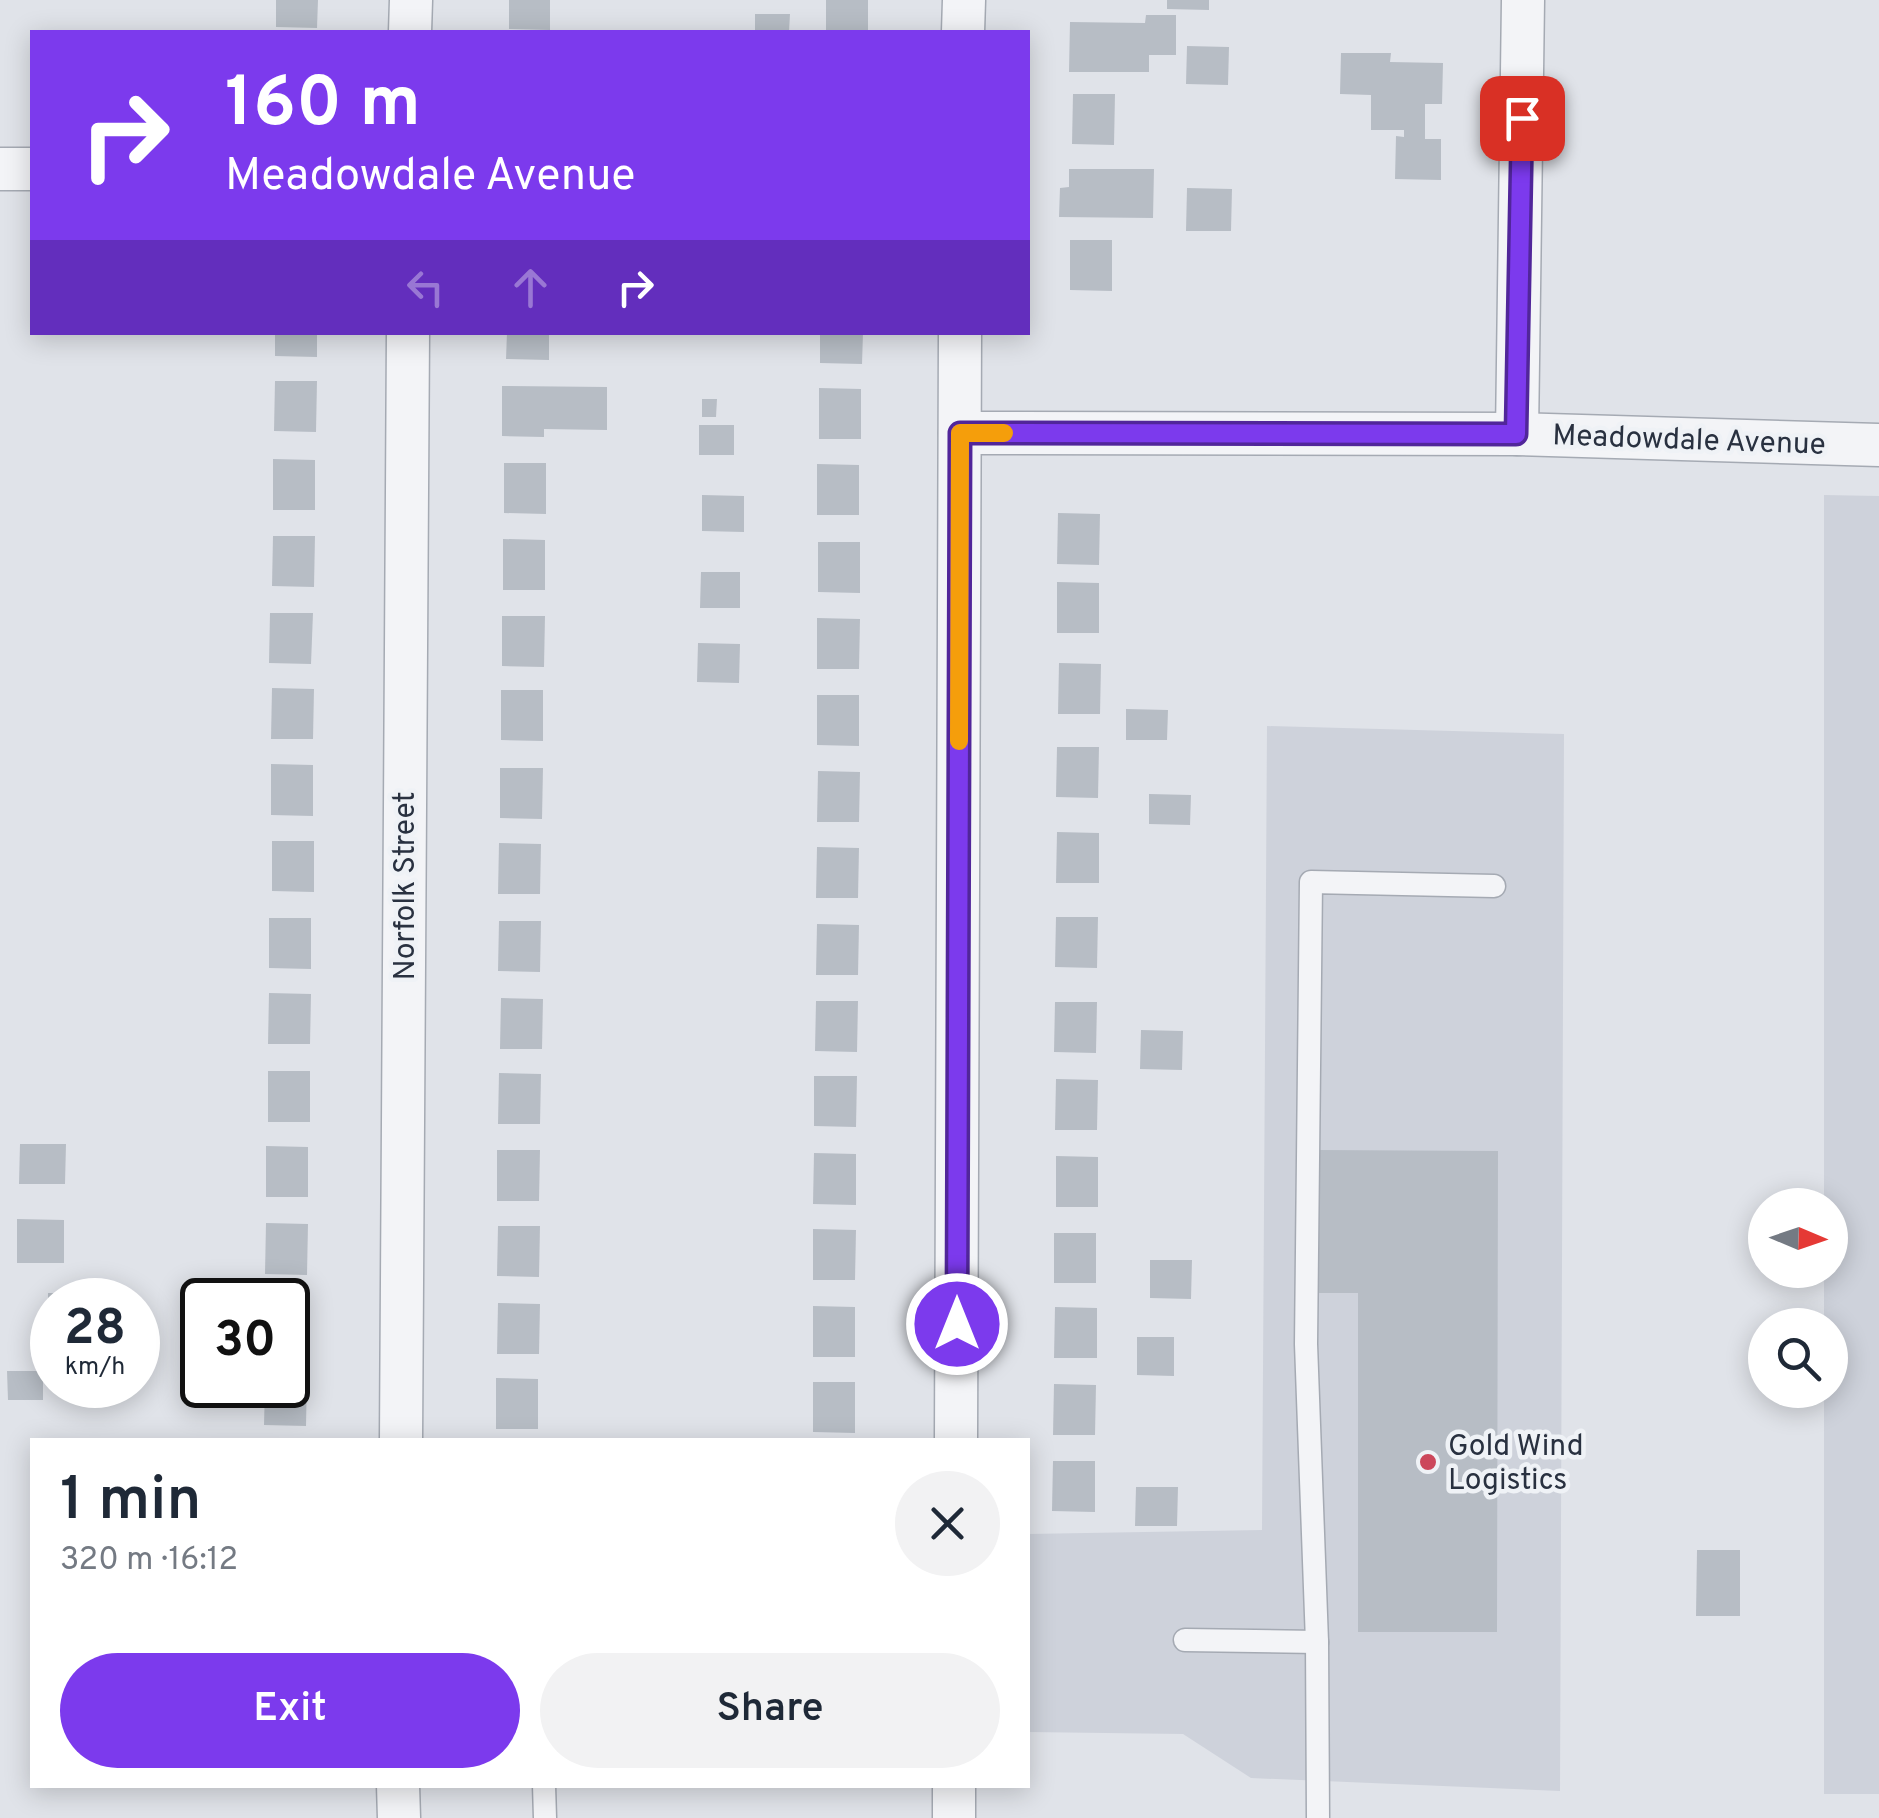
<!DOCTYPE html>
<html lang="en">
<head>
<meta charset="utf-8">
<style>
  :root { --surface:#fff; --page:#f2f2f3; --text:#1f2937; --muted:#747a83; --accent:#7c3aed }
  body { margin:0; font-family:Overpass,sans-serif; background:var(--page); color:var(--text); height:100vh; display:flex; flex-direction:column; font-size:38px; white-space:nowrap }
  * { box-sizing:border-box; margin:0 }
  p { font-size:32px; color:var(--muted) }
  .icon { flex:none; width:55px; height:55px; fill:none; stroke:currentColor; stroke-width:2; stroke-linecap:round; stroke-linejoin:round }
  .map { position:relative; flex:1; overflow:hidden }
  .sheet { position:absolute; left:30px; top:1438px; width:1000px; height:350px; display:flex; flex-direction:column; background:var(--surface); border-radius:0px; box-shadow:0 5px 25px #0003 }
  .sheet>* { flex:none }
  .banner { position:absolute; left:30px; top:30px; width:1000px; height:305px; border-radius:0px; box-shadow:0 5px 25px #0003; background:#7c3aed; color:#fff; overflow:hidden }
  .needle { width:65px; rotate:92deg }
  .tools { position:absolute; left:1748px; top:1188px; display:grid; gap:20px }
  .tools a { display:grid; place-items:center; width:100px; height:100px; border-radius:50%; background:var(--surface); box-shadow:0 5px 25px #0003; font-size:50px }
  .speed { position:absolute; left:30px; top:1278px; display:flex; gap:20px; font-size:50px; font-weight:700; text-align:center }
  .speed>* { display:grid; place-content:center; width:130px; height:130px; border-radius:50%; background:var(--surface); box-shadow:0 5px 25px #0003; line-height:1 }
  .speed small { font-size:25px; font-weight:400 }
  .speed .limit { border:5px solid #111; border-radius:15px; background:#fff; color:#111 }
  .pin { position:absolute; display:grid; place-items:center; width:85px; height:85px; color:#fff; margin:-42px; border-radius:20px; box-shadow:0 5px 15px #0006 }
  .me { position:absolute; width:110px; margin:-55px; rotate:0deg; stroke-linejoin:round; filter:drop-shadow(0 0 8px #0008) }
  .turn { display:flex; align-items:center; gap:35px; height:210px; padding:0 30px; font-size:45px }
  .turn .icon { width:130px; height:130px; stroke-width:2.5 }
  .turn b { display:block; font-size:70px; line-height:85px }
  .lanes { display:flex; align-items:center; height:95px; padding:0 30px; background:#0003; justify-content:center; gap:50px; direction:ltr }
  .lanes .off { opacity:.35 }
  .round { display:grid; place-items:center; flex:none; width:105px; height:105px; border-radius:52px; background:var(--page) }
  .summary { display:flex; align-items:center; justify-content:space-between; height:170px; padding:0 30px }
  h1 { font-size:60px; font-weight:600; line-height:75px }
  .button { display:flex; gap:20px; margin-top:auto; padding:20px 30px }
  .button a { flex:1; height:115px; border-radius:60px; background:var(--accent); color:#fff; font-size:40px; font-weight:600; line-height:115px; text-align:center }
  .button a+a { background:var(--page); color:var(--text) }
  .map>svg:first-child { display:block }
</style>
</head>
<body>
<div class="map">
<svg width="1879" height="1818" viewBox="0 0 1879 1818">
  <rect width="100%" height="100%" fill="#e0e3e9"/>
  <g fill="#ced2db">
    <polygon points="1824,495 1879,496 1879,1794 1824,1794 1824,1390 1830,1390 1830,1325 1824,1325 1824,1270 1830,1270 1830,1205 1824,1205"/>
    <polygon points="1267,726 1564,734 1560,1791 1251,1778 1183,1734 1028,1732 1028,1534 1262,1530"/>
  </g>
  <g fill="#b7bdc5">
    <polygon points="276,0 318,0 317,28 276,27"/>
    <polygon points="509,0 550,0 550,30 509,29"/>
    <rect x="826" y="0" width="42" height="32"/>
    <polygon points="1167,0 1209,0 1209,10 1167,9"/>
    <polygon points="755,14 790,14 789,32 755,32"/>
    <polygon points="1146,15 1176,15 1176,55 1149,55 1149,72 1069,72 1070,22 1145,23"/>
    <polygon points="1187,46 1229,47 1228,85 1186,84"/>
    <polygon points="1341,53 1391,53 1390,62 1443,63 1442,104 1425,104 1425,139 1441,139 1441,180 1395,179 1396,136 1404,137 1404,130 1371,130 1371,95 1340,94"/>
    <polygon points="1073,94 1115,94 1114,145 1072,144"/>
    <polygon points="1069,169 1154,169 1153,218 1059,217 1060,188 1069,187"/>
    <polygon points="1187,188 1232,189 1231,231 1186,231"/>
    <polygon points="1070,240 1112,240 1112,291 1070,290"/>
    <polygon points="275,332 317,332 317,357 275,356"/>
    <polygon points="507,332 549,332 549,360 506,359"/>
    <polygon points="820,332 863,332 862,364 820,363"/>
    <polygon points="275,381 317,381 316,432 274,431"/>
    <polygon points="502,386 607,387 607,430 544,429 544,437 502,436"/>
    <polygon points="819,388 861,389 861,439 819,439"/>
    <polygon points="702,399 717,399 716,417 702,417"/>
    <rect x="699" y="425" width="35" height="30"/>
    <polygon points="273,459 315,460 315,510 273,510"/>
    <polygon points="504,463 546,463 546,514 504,513"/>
    <polygon points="817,464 859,465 859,515 817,515"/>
    <polygon points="702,495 744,496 744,532 702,531"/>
    <polygon points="1058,513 1100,514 1099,565 1057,564"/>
    <polygon points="273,536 315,536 314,587 272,586"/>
    <polygon points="503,539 545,540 545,590 503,590"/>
    <polygon points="818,542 860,542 860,593 818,592"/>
    <polygon points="701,572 740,572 740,608 700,608"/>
    <polygon points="1057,582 1099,583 1099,633 1057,633"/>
    <polygon points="270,613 313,613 311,664 269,663"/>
    <polygon points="502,616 545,616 544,667 502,666"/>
    <polygon points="817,618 860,619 859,669 817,669"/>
    <polygon points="698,643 740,644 739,683 697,682"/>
    <polygon points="1059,663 1101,664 1100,714 1058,714"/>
    <polygon points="272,688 314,689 313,739 271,739"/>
    <polygon points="501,690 543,690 543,741 501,740"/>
    <polygon points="817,695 859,695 859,746 817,745"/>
    <polygon points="1126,709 1168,710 1167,740 1126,740"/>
    <polygon points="1057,747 1099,747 1098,798 1056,797"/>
    <polygon points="271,764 313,765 313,816 271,815"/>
    <polygon points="500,768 543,768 542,819 500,818"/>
    <polygon points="818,771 860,772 859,822 817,822"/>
    <polygon points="1149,794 1191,795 1190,825 1149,824"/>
    <polygon points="1057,832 1099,833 1099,883 1056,883"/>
    <polygon points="272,841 314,841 314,892 272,891"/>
    <polygon points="499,843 541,844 540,894 498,894"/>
    <polygon points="817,847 859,848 858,898 816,898"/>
    <polygon points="1056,917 1098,917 1097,968 1055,967"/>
    <polygon points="269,918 311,918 311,969 269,968"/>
    <polygon points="499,921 541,921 540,972 498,971"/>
    <polygon points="817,924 859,925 858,975 816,975"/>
    <polygon points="269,993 311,994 310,1044 268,1044"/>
    <polygon points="501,998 543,999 542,1049 500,1049"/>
    <polygon points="816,1001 858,1001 857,1052 815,1051"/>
    <polygon points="1055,1002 1097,1002 1096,1053 1054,1052"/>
    <polygon points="1141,1030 1183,1031 1182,1070 1140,1069"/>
    <rect x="268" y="1071" width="42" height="51"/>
    <polygon points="499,1073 541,1074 540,1124 498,1124"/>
    <polygon points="814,1076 857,1076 856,1127 814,1126"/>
    <polygon points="1056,1079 1098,1080 1097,1130 1055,1130"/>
    <polygon points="20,1144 66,1144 65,1184 19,1184"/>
    <polygon points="266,1146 308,1147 308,1197 266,1197"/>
    <polygon points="497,1150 540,1150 539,1201 497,1201"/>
    <polygon points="1317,1150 1498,1151 1497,1632 1358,1632 1358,1293 1317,1293"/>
    <polygon points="814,1153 856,1154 856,1205 813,1204"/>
    <polygon points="1056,1156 1098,1157 1098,1207 1056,1207"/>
    <polygon points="17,1219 64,1220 64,1263 17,1263"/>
    <polygon points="266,1223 308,1224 307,1275 265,1274"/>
    <polygon points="498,1226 540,1226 539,1277 497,1276"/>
    <polygon points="813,1229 856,1230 855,1280 813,1280"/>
    <rect x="1054" y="1233" width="42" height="50"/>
    <polygon points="1150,1260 1192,1260 1191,1299 1150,1298"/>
    <polygon points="48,1293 94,1293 94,1300 52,1300 52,1333 48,1333"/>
    <rect x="288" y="1298" width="20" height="51"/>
    <polygon points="498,1303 540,1304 539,1354 497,1354"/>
    <polygon points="813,1306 855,1307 855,1357 813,1357"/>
    <polygon points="1055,1307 1097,1308 1097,1358 1054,1358"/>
    <polygon points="1137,1337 1174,1337 1174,1376 1137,1375"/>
    <polygon points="7,1371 43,1371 43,1400 8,1400"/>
    <polygon points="288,1375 307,1375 306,1426 264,1425 265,1385 288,1385"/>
    <polygon points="496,1378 538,1379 538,1429 496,1429"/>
    <polygon points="813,1382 855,1382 855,1433 813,1432"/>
    <polygon points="1054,1384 1096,1385 1095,1435 1053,1435"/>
    <polygon points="1053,1461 1095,1461 1095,1512 1052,1511"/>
    <polygon points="1136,1487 1178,1487 1177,1526 1135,1526"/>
    <polygon points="1697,1550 1740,1550 1740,1616 1696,1616"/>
  </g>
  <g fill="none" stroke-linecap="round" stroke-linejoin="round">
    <g stroke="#a5aab3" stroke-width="25">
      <g id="lane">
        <polyline points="1185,1640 1317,1642"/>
        <polyline points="544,1785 545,1818"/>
        <polyline points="1318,1818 1317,1642 1306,1344 1311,882 1494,886"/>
      </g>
    </g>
    <g stroke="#a5aab3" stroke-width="45">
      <g id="street">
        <polyline points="410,32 411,0"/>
        <polyline points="963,32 964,0"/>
        <polyline points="0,169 32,169"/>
        <polyline points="960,433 1517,434 1879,445"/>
        <polyline points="1517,434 1523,0"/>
        <polyline points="401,1440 408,332"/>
        <polyline points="956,1440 960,332"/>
        <polyline points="398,1785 399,1818"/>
        <polyline points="954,1818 954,1785"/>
      </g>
    </g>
    <use href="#lane" stroke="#f3f4f7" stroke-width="22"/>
    <use href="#street" stroke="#f3f4f7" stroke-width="42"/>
  </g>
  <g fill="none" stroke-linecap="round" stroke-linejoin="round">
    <g stroke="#51269a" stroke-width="25">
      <polyline id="route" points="957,1324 960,433 1516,434 1522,118"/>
    </g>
    <use href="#route" stroke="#7c3aed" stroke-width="18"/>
    <polyline stroke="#f59e0b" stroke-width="18" points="959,741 960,433 1004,433"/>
  </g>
  <circle fill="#cc475b" stroke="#eff2f6" stroke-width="4" cx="1428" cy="1462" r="10"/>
  <g text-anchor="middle" stroke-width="9" stroke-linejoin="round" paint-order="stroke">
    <g font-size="30" fill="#293140" stroke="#eff2f6">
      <text transform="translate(1689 439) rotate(2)" y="10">Meadowdale Avenue</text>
      <text transform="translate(404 886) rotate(-90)" y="10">Norfolk Street</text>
    </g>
    <g font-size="30" fill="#293140" stroke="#eff2f6" text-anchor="start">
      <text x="1448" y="1455">Gold Wind<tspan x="1448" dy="34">Logistics</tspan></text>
    </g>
  </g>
</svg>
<div class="tools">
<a><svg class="needle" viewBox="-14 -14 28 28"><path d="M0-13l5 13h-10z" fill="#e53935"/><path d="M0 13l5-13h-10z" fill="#747a83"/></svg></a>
<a><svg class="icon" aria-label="search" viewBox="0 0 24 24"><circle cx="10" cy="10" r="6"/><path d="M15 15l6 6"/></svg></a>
</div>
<div class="speed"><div>28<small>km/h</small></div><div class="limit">30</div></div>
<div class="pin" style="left:1522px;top:118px;background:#d93025"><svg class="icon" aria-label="arrive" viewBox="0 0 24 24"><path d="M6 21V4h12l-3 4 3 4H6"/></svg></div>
<svg class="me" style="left:957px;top:1324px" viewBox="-20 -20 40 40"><circle r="17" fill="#7c3aed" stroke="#fff" stroke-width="3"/><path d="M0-11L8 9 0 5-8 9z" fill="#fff"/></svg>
<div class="banner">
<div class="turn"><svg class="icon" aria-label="right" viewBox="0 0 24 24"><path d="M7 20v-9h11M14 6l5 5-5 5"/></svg><div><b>160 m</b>Meadowdale Avenue</div></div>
<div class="lanes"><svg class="icon off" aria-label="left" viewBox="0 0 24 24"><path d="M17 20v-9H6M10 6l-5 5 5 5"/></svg><svg class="icon off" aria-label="ahead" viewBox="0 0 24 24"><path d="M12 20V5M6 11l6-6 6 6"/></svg><svg class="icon" aria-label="right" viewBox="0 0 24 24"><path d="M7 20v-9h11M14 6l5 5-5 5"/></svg></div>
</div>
<section class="sheet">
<div class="summary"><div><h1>1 min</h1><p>320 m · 16:12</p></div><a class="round"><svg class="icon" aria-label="close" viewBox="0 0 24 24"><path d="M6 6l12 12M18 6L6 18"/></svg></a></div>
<div class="button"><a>Exit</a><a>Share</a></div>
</section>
</div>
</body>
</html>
